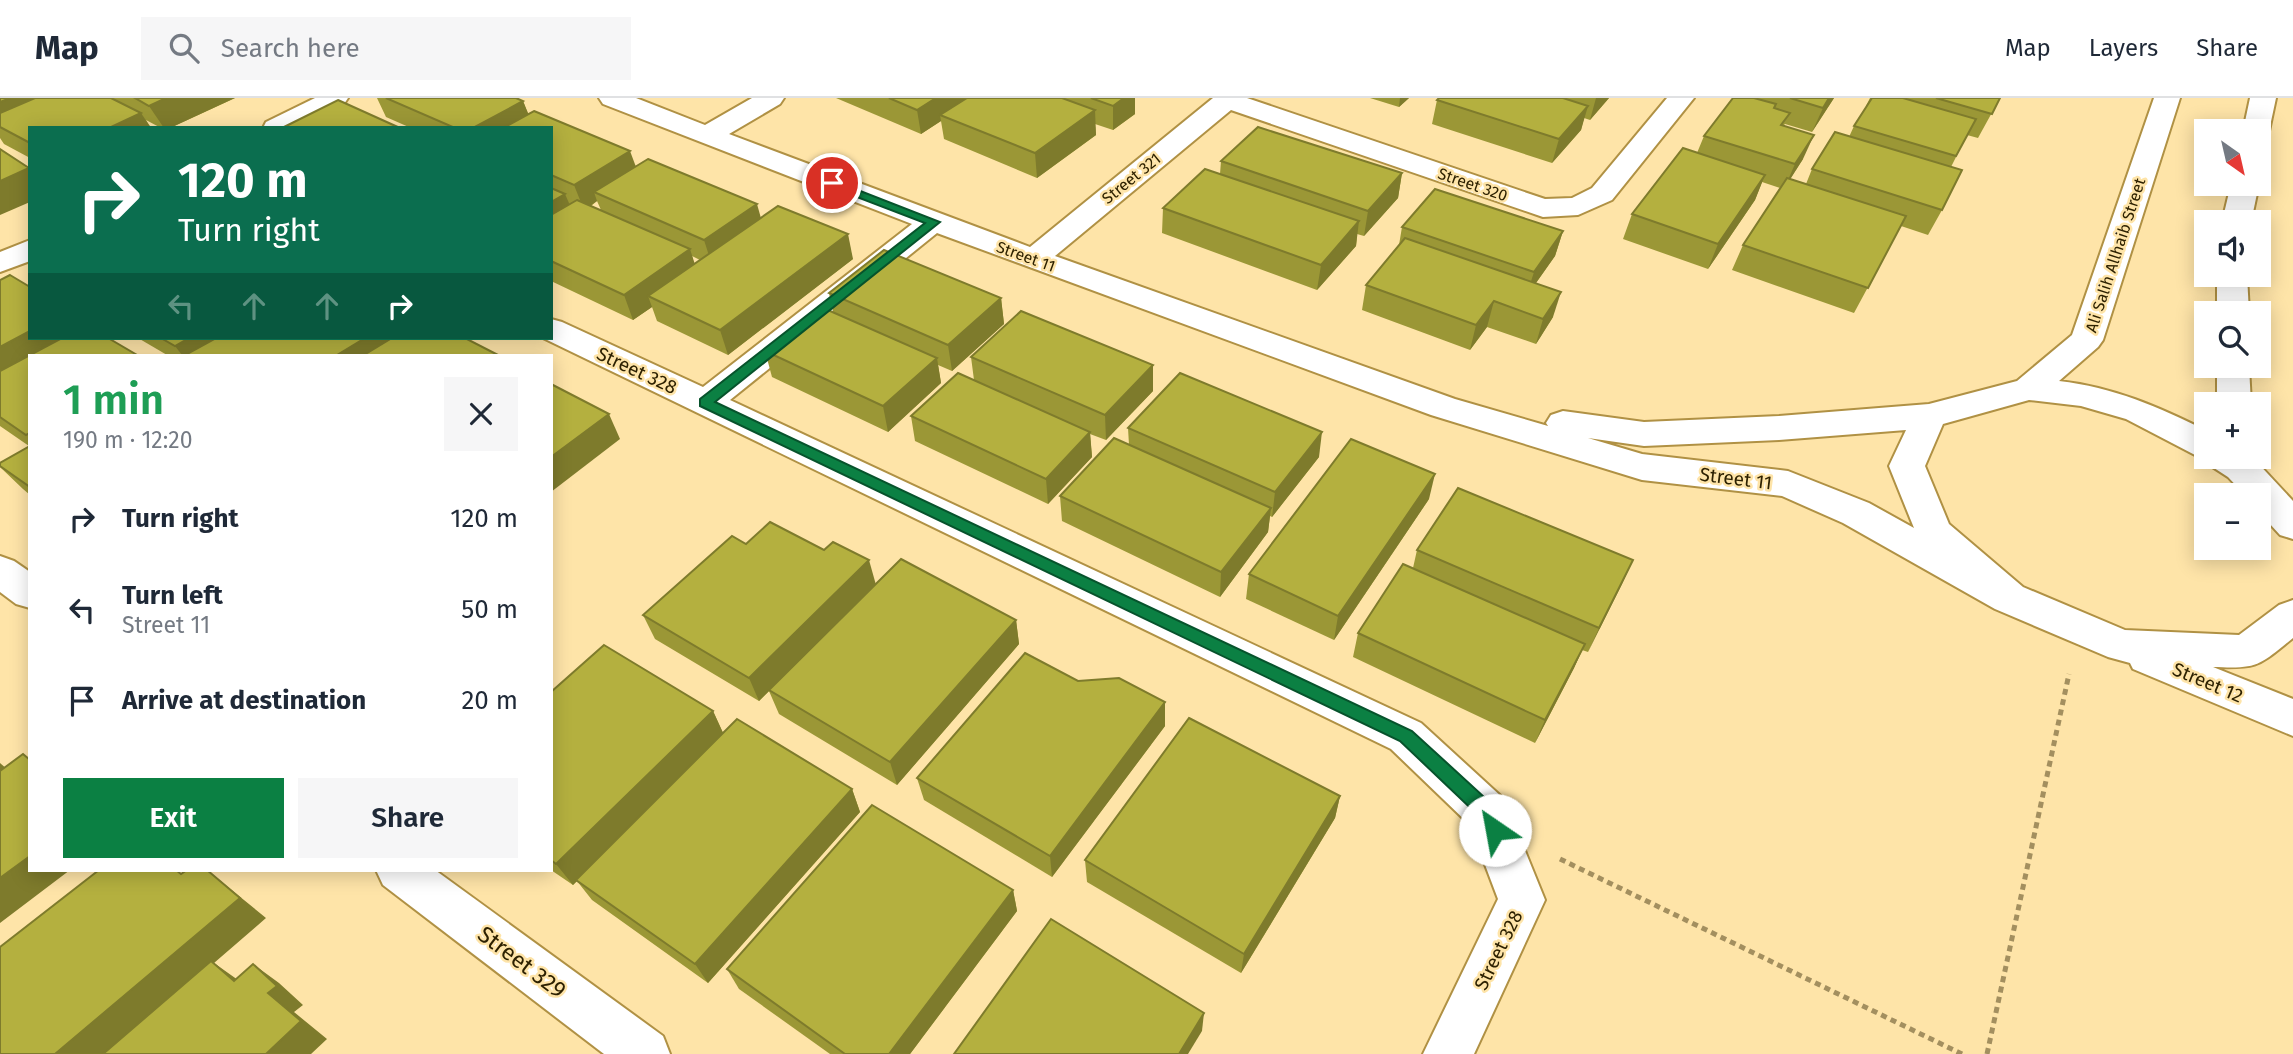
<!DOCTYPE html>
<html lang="en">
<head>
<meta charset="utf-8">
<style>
  :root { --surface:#fff; --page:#f6f6f7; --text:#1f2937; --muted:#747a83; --line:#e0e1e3; --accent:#0b8043 }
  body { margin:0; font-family:"Fira Sans",sans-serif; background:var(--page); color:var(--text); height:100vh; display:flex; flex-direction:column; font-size:26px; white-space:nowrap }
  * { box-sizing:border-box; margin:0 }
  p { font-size:23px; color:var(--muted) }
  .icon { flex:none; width:38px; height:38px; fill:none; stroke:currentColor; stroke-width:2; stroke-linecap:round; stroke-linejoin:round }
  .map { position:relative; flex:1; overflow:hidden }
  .side { position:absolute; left:28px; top:256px; width:525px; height:518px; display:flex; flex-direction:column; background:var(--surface); border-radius:0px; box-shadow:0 4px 18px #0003 }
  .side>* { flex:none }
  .top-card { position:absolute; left:28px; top:28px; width:525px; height:214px; border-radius:0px; box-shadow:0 4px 18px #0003; background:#0b6e4f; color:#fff; overflow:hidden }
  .needle { width:46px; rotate:146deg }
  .controls { position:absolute; left:2194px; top:21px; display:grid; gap:14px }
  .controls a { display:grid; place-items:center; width:77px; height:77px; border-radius:0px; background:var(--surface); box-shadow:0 4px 18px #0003; font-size:35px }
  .pin { position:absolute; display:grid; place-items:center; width:60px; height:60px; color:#fff; margin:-30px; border:4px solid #fff; border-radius:50%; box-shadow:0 2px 7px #0007 }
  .me { position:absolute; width:77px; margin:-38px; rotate:327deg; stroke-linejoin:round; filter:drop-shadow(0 0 5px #0008) }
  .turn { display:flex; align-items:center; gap:24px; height:147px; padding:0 35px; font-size:32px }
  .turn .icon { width:91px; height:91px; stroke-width:2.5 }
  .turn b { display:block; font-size:49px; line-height:60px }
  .lanes { display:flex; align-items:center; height:66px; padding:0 35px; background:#0003; justify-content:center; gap:35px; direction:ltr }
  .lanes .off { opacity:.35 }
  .round { display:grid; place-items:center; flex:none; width:74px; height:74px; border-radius:0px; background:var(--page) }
  .overview { display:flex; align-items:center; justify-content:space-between; height:119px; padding:0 35px }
  h1 { font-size:42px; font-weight:600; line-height:52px; color:#1e9e55 }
  .primary-button { display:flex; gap:14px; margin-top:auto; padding:14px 35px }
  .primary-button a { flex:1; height:80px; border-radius:0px; background:var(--accent); color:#fff; font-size:28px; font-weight:600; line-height:80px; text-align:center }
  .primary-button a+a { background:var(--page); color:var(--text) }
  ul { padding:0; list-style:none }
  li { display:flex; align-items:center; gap:21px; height:91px; padding:0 35px }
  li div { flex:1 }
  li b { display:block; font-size:26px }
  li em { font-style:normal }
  header { display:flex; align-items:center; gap:42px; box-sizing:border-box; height:98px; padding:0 35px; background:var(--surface); border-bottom:2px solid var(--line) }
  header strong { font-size:33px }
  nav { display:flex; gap:38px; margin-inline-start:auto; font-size:24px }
  .search { width:490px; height:63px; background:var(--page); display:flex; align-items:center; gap:18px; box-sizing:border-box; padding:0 24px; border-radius:0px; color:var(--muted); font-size:26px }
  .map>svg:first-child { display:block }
</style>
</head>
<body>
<header>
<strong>Map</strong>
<div class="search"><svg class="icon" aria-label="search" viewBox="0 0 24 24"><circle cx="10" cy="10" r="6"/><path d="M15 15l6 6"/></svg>Search here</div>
<nav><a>Map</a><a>Layers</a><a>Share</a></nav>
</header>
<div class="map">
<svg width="2293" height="956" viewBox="0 0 2293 956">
  <rect width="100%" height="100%" fill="#fee4a8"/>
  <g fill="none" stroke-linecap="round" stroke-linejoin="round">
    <g stroke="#b09144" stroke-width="4">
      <g id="minor">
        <polygon points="315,0 348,0 344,6 297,30 263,30 266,24"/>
        <path d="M599,0h37l69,27 47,-27h32l-4,6 -51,30 301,113 183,-149h34l298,101 27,-1 20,-10 75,-90h27l-82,102 -34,15 -35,2 -312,-107 -176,146 400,143 93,27 -2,-3 5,-8 12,-4 81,11 135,-6 150,-12 88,-23 55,-46 82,-237h26l-77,242 -5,7 -39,34c54,6 100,26 148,50v26h43l4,2 39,42v38l-13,-4 -21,-23v-17h-14l-17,-18 -17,-11 -4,-8 -12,-3 -69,-36 -45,-13 -52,-6 -86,24 -18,42 24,58 74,63 102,43 114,5 40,-30 14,-5v38c-35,28 -34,31 -80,29l80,32v37l-160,-67 -3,-6 -22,-6 -113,-48 -152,-86 -61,-27 -140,-16 -211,-65 -494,-182 -207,167 691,323 83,76 41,101 -71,154h-51l75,-155 -28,-74 -79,-76 -848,-411h8v-19l11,3 141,65 209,-163 -309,-120zM1906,332l-17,36 25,62 -45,-25 -81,-32 -146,-17 -54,-16 56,8 135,-6z"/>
        <polygon points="2250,0 2276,0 2269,33 2266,39 2259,40 2259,33 2243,33"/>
        <polygon points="2231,86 2259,86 2251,124 2222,124"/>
        <polygon points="30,142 30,163 0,174 0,154"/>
        <polygon points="2217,177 2247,177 2249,215 2217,215"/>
        <polygon points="2217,268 2249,268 2251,306 2217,306"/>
        <polygon points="0,458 14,463 30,474 30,510 16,506 0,494"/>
        <polygon points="376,772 435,772 663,938 670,956 604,956 383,787"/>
      </g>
    </g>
    <g stroke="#a38f5f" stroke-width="5" stroke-dasharray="6 4.5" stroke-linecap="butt">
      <polyline points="1560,761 1962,956"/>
      <polyline points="1987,956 2069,576"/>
    </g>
    <use href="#minor" fill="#fff" fill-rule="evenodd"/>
  </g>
  <g fill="#9b9736" fill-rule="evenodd">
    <polygon points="0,0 235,0 170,30 161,30 146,22 151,30 30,30 30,60 4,46 0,40"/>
    <path d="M377,0h139l7,3 5,13 108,52 124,52 93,41 -125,96 -71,-34 -5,-14 -19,13 -82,-39v-153h-140l-25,-11zM597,103l4,9 -10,-4zM692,158l8,4 -6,4z"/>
    <polygon points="836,0 1135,0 1135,16 1113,32 1095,26 1096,37 1037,80 944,41 941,23 921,36"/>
    <polygon points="1370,0 1409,0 1399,9"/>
    <polygon points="1439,0 1609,0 1590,22 1584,20 1581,32 1552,65 1432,26 1437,2"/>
    <polygon points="1733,0 1834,0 1812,34 1785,26 1784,27 1803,61 1790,81 1806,86 1812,71 1849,39 1854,28 1867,8 1866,8 1870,0 2000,0 1978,40 1967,37 1951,69 1942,112 1928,137 1901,128 1854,215 1732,172 1743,147 1780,90 1762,84 1755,102 1708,171 1623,141 1632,116 1697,55 1704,38"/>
    <polygon points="1221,63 1402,75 1398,100 1364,138 1357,136 1356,148 1317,192 1162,135 1163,110 1220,76"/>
    <polygon points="1402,129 1563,133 1555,158 1536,185 1553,219 1536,246 1487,229 1470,252 1362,212 1366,187 1399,147"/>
    <polygon points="0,182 30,257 30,397 23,391 0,369 0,365 29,348 0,328"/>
    <polygon points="829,195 1001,200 1004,226 952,273 938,267 941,285 888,334 772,279 765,253 833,214"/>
    <polygon points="138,240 465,240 498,257 167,257"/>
    <polygon points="971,259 1153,267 1153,293 1106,342 1090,336 1092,359 1048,406 915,343 911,318 974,282"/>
    <polygon points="1128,330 1319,359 1272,419 1270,418 1268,434 1220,499 1062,423 1060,398 1129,347"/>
    <polygon points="1429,401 1334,542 1246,501 1249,476"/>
    <polygon points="746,446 876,486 1016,522 1019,546 897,687 779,616 769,593 759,603 655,541 643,517"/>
    <polygon points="1417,452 1633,462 1588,554 1582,552 1574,570 1535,645 1353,559 1358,535 1413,470"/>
    <polygon points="1078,583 1165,604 1165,628 1052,779 924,702 917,680"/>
    <polygon points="551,594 713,613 723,635 852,691 860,714 708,885 592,802 577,783 573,787 551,772"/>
    <polygon points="1340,698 1335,720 1241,875 1087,784 1085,762"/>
    <polygon points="1013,792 1017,813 910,956 830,956 739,891 727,871"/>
  </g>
  <g fill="#7e7b2c">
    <polygon points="10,0 86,0 0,28 0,4"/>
    <polygon points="166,0 235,0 170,30 164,30 149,8"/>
    <polygon points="936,0 977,0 940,17 941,23 921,36 917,12"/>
    <polygon points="1120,0 1135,0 1135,16 1113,32 1113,8"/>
    <polygon points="1400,0 1409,0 1399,9"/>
    <polygon points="1596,0 1609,0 1590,22"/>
    <polygon points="1829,0 1834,0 1812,34 1823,10"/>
    <polygon points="523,3 533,27 528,30 473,30"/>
    <polygon points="1588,8 1581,32 1552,65 1559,41"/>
    <polygon points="1095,12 1096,37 1037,80 1035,55"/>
    <polygon points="141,15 151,30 109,30"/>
    <polygon points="1814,37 1803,61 1784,91 1795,66"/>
    <polygon points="630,53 639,77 594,94 597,103 584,112 574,87"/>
    <polygon points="29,70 30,104 0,117 0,83"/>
    <polygon points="1402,75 1398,100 1364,138 1368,113"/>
    <polygon points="1765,77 1755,102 1708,171 1718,146"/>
    <polygon points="565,96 576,121 551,136 551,104"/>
    <polygon points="757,106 764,131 712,167 704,142"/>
    <polygon points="1359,123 1356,148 1317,192 1321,167"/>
    <polygon points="1563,133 1555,158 1526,199 1534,174"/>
    <polygon points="848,136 853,161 728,257 720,232"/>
    <polygon points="690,151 698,176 648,198 652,209 633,222 624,197"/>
    <polygon points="1561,194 1553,219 1536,246 1543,221"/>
    <polygon points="1001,200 1004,226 952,273 948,247"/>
    <polygon points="1494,203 1487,229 1470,252 1476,227"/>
    <polygon points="30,233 30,240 86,240 0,287 0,249"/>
    <polygon points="189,240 251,240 221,257 182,257 175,248"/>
    <polygon points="365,240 420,240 393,257 337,257"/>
    <polygon points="937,260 941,285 888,334 883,308"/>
    <polygon points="1153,267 1153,293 1106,342 1105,317"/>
    <polygon points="609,316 620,341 551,394 551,359"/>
    <polygon points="1090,334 1092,359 1048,406 1046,381"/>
    <polygon points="1322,334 1319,359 1272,419 1275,394"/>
    <polygon points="1435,376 1429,401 1334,542 1338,518"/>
    <polygon points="1271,410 1268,434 1220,499 1221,474"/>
    <polygon points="869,462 876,487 759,603 749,580"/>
    <polygon points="1633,462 1622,486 1588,554 1599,530"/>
    <polygon points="1016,522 1019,546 897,687 890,664"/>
    <polygon points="1585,546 1574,570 1535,645 1545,622"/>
    <polygon points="1165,604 1165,628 1052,779 1050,758"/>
    <polygon points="713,613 724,637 573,787 556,766"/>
    <polygon points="0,665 8,672 0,677"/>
    <polygon points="852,691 860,714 708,885 695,866"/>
    <polygon points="1340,698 1335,720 1241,875 1244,856"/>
    <polygon points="30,758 30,772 70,772 0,825 0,780"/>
    <polygon points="207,772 266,820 214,865 238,882 109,956 55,956"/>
    <polygon points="1013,792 1017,813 910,956 889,956"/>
    <polygon points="253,866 279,885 303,907 294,914 327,941 311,956 266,956 268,895"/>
    <polygon points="1204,915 1202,933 1188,956 1179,956"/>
  </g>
  <g fill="#b4b03f" stroke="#7e7b2c" stroke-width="2">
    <polygon points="0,0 10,0 0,4"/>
    <polygon points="35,0 111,0 141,15 109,30 30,30 30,45 0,29 0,15"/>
    <polygon points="135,0 166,0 149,8"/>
    <polygon points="386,0 516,0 523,3 473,30 455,30"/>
    <polygon points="889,0 936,0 917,12"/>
    <polygon points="967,0 1062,0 1095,12 1035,55 940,17"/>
    <polygon points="1091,0 1124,0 1113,8"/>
    <polygon points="1439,0 1563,0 1588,8 1559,41 1437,2"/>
    <polygon points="1733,0 1754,0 1776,6 1774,10 1790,15 1781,27 1814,37 1795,66 1704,38"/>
    <polygon points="1790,0 1829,0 1823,10"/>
    <polygon points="1872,0 1903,0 1976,21 1956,58 1854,28"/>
    <polygon points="1936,0 2000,0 1992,16"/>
    <polygon points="338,2 400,30 282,30"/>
    <polygon points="534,13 630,53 574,87 551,77 551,30 503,30"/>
    <polygon points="1258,29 1402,75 1368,113 1221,63"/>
    <polygon points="1835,34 1962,72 1942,112 1812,71"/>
    <polygon points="1683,50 1765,77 1718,146 1632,116"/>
    <polygon points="0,51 29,70 0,83"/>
    <polygon points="648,61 757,106 704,142 594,94"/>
    <polygon points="1205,71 1359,123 1321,167 1163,110"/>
    <polygon points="1787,80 1906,118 1868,190 1743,147"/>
    <polygon points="551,90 565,96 551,104"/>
    <polygon points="1435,91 1563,133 1534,174 1402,129"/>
    <polygon points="577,102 690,151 624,197 551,163 551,117"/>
    <polygon points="778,108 848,136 720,232 648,198"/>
    <polygon points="1405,140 1561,194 1543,221 1494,203 1476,227 1366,187"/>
    <polygon points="884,152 1001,200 948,247 829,195"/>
    <polygon points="10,177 30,189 30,233 0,249 0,182"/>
    <polygon points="821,209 937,260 883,308 765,253"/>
    <polygon points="1021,213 1153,267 1105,317 971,259"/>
    <polygon points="62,240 108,240 137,257 30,257"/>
    <polygon points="161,240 189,240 175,248"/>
    <polygon points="216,240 365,240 337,257 185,257"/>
    <polygon points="392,240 465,240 498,257 364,257"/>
    <polygon points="30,257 30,335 26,337 0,319 0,273"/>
    <polygon points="958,275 1090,334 1046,381 911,318"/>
    <polygon points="1180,275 1322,334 1275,394 1128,330"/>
    <polygon points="551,286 609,316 551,359"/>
    <polygon points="1114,340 1271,410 1221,474 1060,398"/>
    <polygon points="1351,341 1435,376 1338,518 1249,476"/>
    <polygon points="30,348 30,389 0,368 0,365"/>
    <polygon points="1458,390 1633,462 1599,530 1417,452"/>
    <polygon points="770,424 824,452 833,444 869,462 749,580 643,517 732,438 746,446"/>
    <polygon points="901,461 1016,522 890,664 769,592"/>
    <polygon points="1403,466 1585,546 1545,622 1358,535"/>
    <polygon points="604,547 713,613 556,766 551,762 551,594"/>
    <polygon points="1025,555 1078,583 1119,580 1165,604 1050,758 917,680"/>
    <polygon points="1189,620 1340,698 1244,856 1085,762"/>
    <polygon points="737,621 852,691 695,866 576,782"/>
    <polygon points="23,656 30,662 30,758 0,780 0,673"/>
    <polygon points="872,707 1013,792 889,956 845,956 727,871"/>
    <polygon points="99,772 176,772 181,776 187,772 207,772 240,800 55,956 0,956 0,849"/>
    <polygon points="1051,821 1204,915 1179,956 954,956"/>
    <polygon points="211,863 234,883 253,866 277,888 268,895 301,923 266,956 103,956"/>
  </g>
  <polygon fill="#0b8043" stroke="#07532c" stroke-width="2" points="832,82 940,124 715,304 1412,633 1495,709 1504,732 1501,738 1495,740 1488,738 1481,720 1400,643 700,308 700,301 925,125 828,88 826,85"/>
  <g text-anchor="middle" stroke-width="5" stroke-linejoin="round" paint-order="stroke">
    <g font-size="16" fill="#2d2101" stroke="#fee4a8">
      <text transform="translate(1131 80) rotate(-39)" y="6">Street 321</text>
      <text transform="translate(1473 86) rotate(19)" y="6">Street 320</text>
      <text transform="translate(2115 157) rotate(-72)" y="6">Ali Salih Allhaib Street</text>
      <text transform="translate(1026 158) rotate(20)" y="6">Street 11</text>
    </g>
    <g font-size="19" fill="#2d2101" stroke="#fee4a8">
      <text transform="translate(637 272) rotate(25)" y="7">Street 328</text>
      <text transform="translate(1736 380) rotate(7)" y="7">Street 11</text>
      <text transform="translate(2208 584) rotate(23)" y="7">Street 12</text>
      <text transform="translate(1498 852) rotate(-64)" y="7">Street 328</text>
    </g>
    <g font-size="23" fill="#2d2101" stroke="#fee4a8">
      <text transform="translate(522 864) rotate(37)" y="8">Street 329</text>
    </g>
  </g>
</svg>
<div class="controls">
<a><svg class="needle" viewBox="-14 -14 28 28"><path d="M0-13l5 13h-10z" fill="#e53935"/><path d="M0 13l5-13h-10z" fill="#747a83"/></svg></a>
<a><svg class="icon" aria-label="sound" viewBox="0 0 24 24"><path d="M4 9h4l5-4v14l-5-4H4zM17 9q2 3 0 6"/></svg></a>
<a><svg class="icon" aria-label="search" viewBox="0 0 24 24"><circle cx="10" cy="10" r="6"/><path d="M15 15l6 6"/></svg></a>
<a>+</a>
<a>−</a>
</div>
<div class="pin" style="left:832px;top:85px;background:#d93025"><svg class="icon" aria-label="arrive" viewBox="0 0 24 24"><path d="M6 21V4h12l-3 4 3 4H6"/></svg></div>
<svg class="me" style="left:1495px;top:732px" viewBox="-20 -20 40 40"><circle r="19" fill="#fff"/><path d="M0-13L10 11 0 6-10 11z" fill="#0b8043"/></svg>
<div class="top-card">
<div class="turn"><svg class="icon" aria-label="right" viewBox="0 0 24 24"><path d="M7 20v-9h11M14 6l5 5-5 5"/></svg><div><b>120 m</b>Turn right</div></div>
<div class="lanes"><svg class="icon off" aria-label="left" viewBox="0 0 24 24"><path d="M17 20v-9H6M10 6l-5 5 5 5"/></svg><svg class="icon off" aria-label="ahead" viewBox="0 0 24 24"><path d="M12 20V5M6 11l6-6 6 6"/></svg><svg class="icon off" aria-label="ahead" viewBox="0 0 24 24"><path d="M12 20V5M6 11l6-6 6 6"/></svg><svg class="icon" aria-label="right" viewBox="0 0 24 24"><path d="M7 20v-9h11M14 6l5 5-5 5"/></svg></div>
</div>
<section class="side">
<div class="overview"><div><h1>1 min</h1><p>190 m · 12:20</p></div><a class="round"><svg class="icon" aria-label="close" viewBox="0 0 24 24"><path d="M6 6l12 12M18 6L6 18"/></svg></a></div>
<ul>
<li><svg class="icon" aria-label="right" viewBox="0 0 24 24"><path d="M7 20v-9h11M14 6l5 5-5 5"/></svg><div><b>Turn right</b></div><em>120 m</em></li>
<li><svg class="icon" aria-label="left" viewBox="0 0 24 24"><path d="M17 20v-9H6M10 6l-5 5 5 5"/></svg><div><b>Turn left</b><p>Street 11</p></div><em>50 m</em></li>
<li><svg class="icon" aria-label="arrive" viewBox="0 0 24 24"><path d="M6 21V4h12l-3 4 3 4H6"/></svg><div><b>Arrive at destination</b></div><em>20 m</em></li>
</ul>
<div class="primary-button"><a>Exit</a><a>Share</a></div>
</section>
</div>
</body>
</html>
